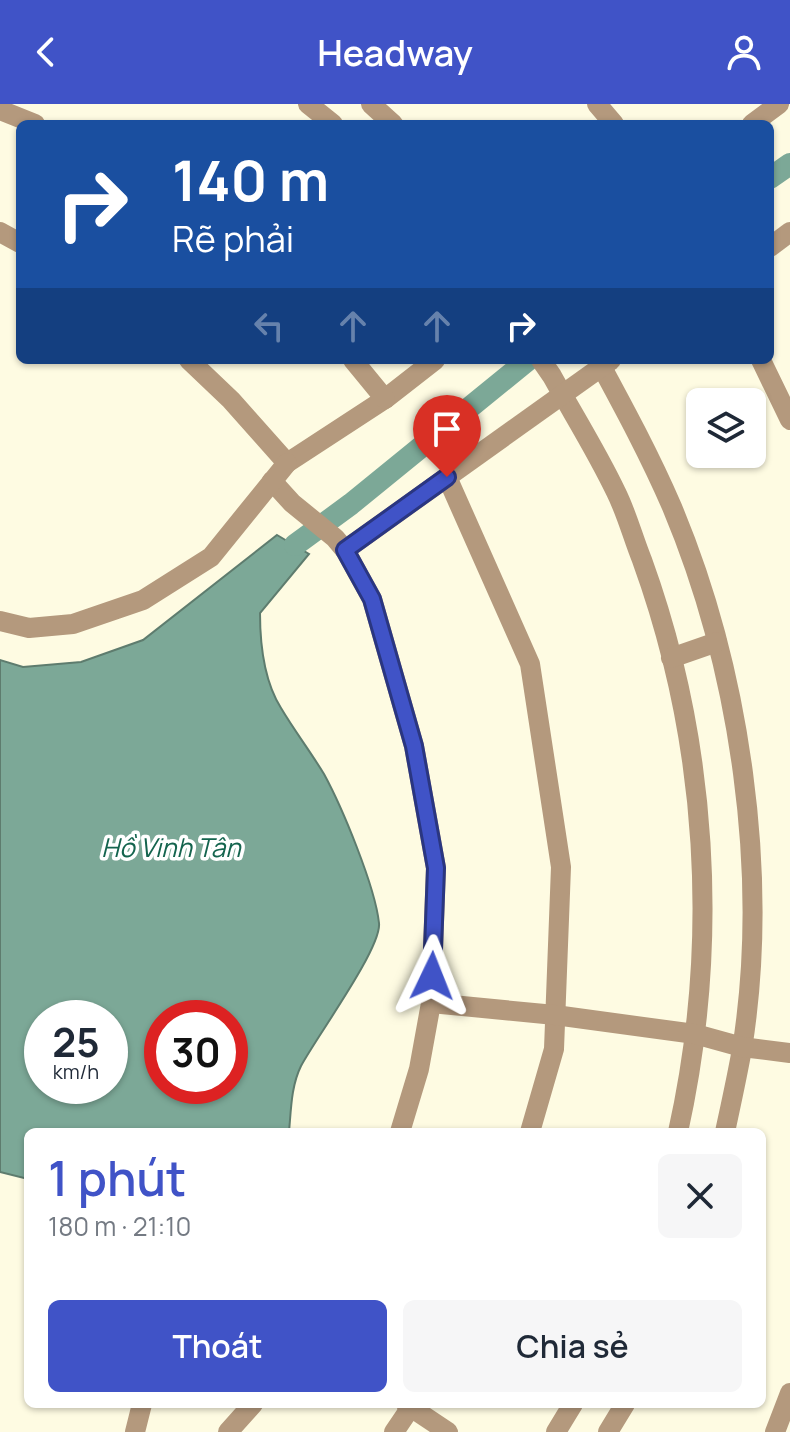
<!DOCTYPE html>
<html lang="vi">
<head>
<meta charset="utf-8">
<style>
  :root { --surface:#fff; --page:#f6f6f7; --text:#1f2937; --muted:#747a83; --accent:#4053c7 }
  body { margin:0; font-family:Manrope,sans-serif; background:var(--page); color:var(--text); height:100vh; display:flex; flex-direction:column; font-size:30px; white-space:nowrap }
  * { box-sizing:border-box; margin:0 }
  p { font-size:26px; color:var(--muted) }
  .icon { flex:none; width:44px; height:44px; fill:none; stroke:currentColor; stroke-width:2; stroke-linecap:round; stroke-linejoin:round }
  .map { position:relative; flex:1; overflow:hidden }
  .drawer { position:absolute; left:24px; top:1024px; width:742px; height:280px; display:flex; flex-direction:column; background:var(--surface); border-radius:12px; box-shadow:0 2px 6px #0004 }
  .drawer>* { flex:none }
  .banner { position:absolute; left:16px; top:16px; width:758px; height:244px; border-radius:12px; box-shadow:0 2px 6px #0004; background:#1a4fa0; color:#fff; overflow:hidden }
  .controls { position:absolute; left:686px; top:284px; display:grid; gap:16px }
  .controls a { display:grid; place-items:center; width:80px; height:80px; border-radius:12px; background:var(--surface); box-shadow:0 2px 6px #0004; font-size:40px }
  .speed { position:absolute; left:24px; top:896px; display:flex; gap:16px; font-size:40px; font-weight:700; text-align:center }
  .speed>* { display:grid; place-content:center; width:104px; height:104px; border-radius:50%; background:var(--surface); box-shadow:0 2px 6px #0004; line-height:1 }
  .speed small { font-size:20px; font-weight:400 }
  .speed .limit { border:12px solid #d22; background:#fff; color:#111 }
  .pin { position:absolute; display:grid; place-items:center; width:68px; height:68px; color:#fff; margin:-82px -34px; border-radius:50% 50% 50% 0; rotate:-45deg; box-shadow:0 0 8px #0007 }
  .pin .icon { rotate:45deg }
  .me { position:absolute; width:88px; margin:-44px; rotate:2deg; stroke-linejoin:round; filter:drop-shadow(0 0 6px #0008) }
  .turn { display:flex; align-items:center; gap:28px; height:168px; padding:0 24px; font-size:36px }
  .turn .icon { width:104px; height:104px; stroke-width:2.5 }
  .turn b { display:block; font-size:56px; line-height:68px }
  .lanes { display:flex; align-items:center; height:76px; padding:0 24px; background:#0003; justify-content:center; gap:40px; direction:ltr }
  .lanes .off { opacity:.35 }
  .round { display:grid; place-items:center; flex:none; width:84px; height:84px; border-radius:12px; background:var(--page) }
  .summary { display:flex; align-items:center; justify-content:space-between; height:136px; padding:0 24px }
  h1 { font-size:48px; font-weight:600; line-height:60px; color:var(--accent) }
  .cta { display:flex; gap:16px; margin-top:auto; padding:16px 24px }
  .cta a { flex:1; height:92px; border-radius:12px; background:var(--accent); color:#fff; font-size:32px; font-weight:600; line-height:92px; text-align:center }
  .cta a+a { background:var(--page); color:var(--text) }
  header { display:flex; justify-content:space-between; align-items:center; height:104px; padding:0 24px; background:var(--accent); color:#fff; font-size:36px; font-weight:600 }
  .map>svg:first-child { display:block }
</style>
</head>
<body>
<header><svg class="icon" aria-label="back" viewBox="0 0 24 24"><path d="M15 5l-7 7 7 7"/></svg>Headway<svg class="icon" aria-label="person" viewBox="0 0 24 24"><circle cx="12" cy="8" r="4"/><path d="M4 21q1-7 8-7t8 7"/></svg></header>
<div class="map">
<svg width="790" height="1328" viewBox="0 0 790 1328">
  <rect width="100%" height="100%" fill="#fefbe2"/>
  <path fill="#7ca897" stroke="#5e7c6e" stroke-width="2" fill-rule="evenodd" d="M277,431l32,19 -49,59c0,30 4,68 21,95 13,22 29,43 43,66 18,33 51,112 55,149 3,25 -64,116 -78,143 -10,20 -10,45 -12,66h-261v47l-28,-7v-512l23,7 58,-5 62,-22zM42,914h68v68h-68zM162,914h68v68h-68z"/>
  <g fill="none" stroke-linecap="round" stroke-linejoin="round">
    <g stroke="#7ca897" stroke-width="22">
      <polyline points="770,74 790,60"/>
      <polyline points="295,441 351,400 528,256"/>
    </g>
    <g stroke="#b4997d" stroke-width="20">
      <polyline points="308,0 333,20"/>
      <polyline points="371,0 393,20"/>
      <polyline points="597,0 614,20"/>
      <polyline points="0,6 35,20"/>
      <polyline points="752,20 779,0"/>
      <polyline points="0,128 20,139"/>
      <polyline points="770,143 790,128"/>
      <polyline points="189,256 231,296 287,359 385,295 435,256"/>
      <polyline points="353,256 385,295"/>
      <path d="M541,256l11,16c21,38 45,76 64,116 11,22 17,46 26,68 66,182 78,383 36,572"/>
      <path d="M598,256c26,48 52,96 74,147 68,162 98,367 70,542 -5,28 -11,55 -17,83"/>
      <polyline points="761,256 790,316"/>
      <polyline points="447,373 530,560 561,763 554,945 530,1028"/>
      <polyline points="272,377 292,399 335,434 345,446 372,495 414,642 436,764 431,899 419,965 400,1028"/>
      <polyline points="345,446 611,256"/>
      <polyline points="0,517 29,524 73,520 143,496 211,453 287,359"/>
      <polyline points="671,554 717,538"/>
      <polyline points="431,899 555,911 695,930 742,943 790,949"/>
      <polyline points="406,1300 448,1328"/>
      <polyline points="135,1328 142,1300"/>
      <polyline points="228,1328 253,1300"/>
      <polyline points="394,1328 413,1300"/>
      <polyline points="556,1328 573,1300"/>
      <polyline points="608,1328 625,1300"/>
      <polyline points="775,1328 790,1289"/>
    </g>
  </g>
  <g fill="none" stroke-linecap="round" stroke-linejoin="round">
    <g stroke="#2a3681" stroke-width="20">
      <polyline id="route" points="432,872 436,764 414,642 372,495 345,446 447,373"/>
    </g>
    <use href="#route" stroke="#4053c7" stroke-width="14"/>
  </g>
  <g text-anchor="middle" stroke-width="7" stroke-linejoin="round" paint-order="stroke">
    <g font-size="26" font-style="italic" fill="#14644e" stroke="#fff">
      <text x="171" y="753">Hồ Vinh Tân</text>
    </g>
  </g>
</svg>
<div class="controls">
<a><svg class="icon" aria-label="layers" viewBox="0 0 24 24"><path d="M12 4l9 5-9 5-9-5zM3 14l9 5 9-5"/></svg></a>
</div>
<div class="speed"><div>25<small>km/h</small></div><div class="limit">30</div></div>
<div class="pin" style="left:447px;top:373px;background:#d93025"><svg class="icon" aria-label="arrive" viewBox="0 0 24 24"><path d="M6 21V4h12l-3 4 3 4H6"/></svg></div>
<svg class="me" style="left:432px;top:872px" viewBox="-20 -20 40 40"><path d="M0-17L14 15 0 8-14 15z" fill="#4053c7" stroke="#fff" stroke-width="4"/></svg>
<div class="banner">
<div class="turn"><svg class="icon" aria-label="right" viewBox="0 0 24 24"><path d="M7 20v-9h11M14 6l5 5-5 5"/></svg><div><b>140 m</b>Rẽ phải</div></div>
<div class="lanes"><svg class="icon off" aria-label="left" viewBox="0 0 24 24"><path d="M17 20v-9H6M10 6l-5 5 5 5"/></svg><svg class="icon off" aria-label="ahead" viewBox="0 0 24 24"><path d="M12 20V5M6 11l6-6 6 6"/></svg><svg class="icon off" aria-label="ahead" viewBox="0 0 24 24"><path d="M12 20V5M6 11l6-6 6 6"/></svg><svg class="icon" aria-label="right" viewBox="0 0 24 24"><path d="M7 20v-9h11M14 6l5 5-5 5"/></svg></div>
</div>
<section class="drawer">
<div class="summary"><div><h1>1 phút</h1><p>180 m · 21:10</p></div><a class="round"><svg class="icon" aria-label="close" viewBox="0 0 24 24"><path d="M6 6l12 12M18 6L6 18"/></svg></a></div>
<div class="cta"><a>Thoát</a><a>Chia sẻ</a></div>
</section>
</div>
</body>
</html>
